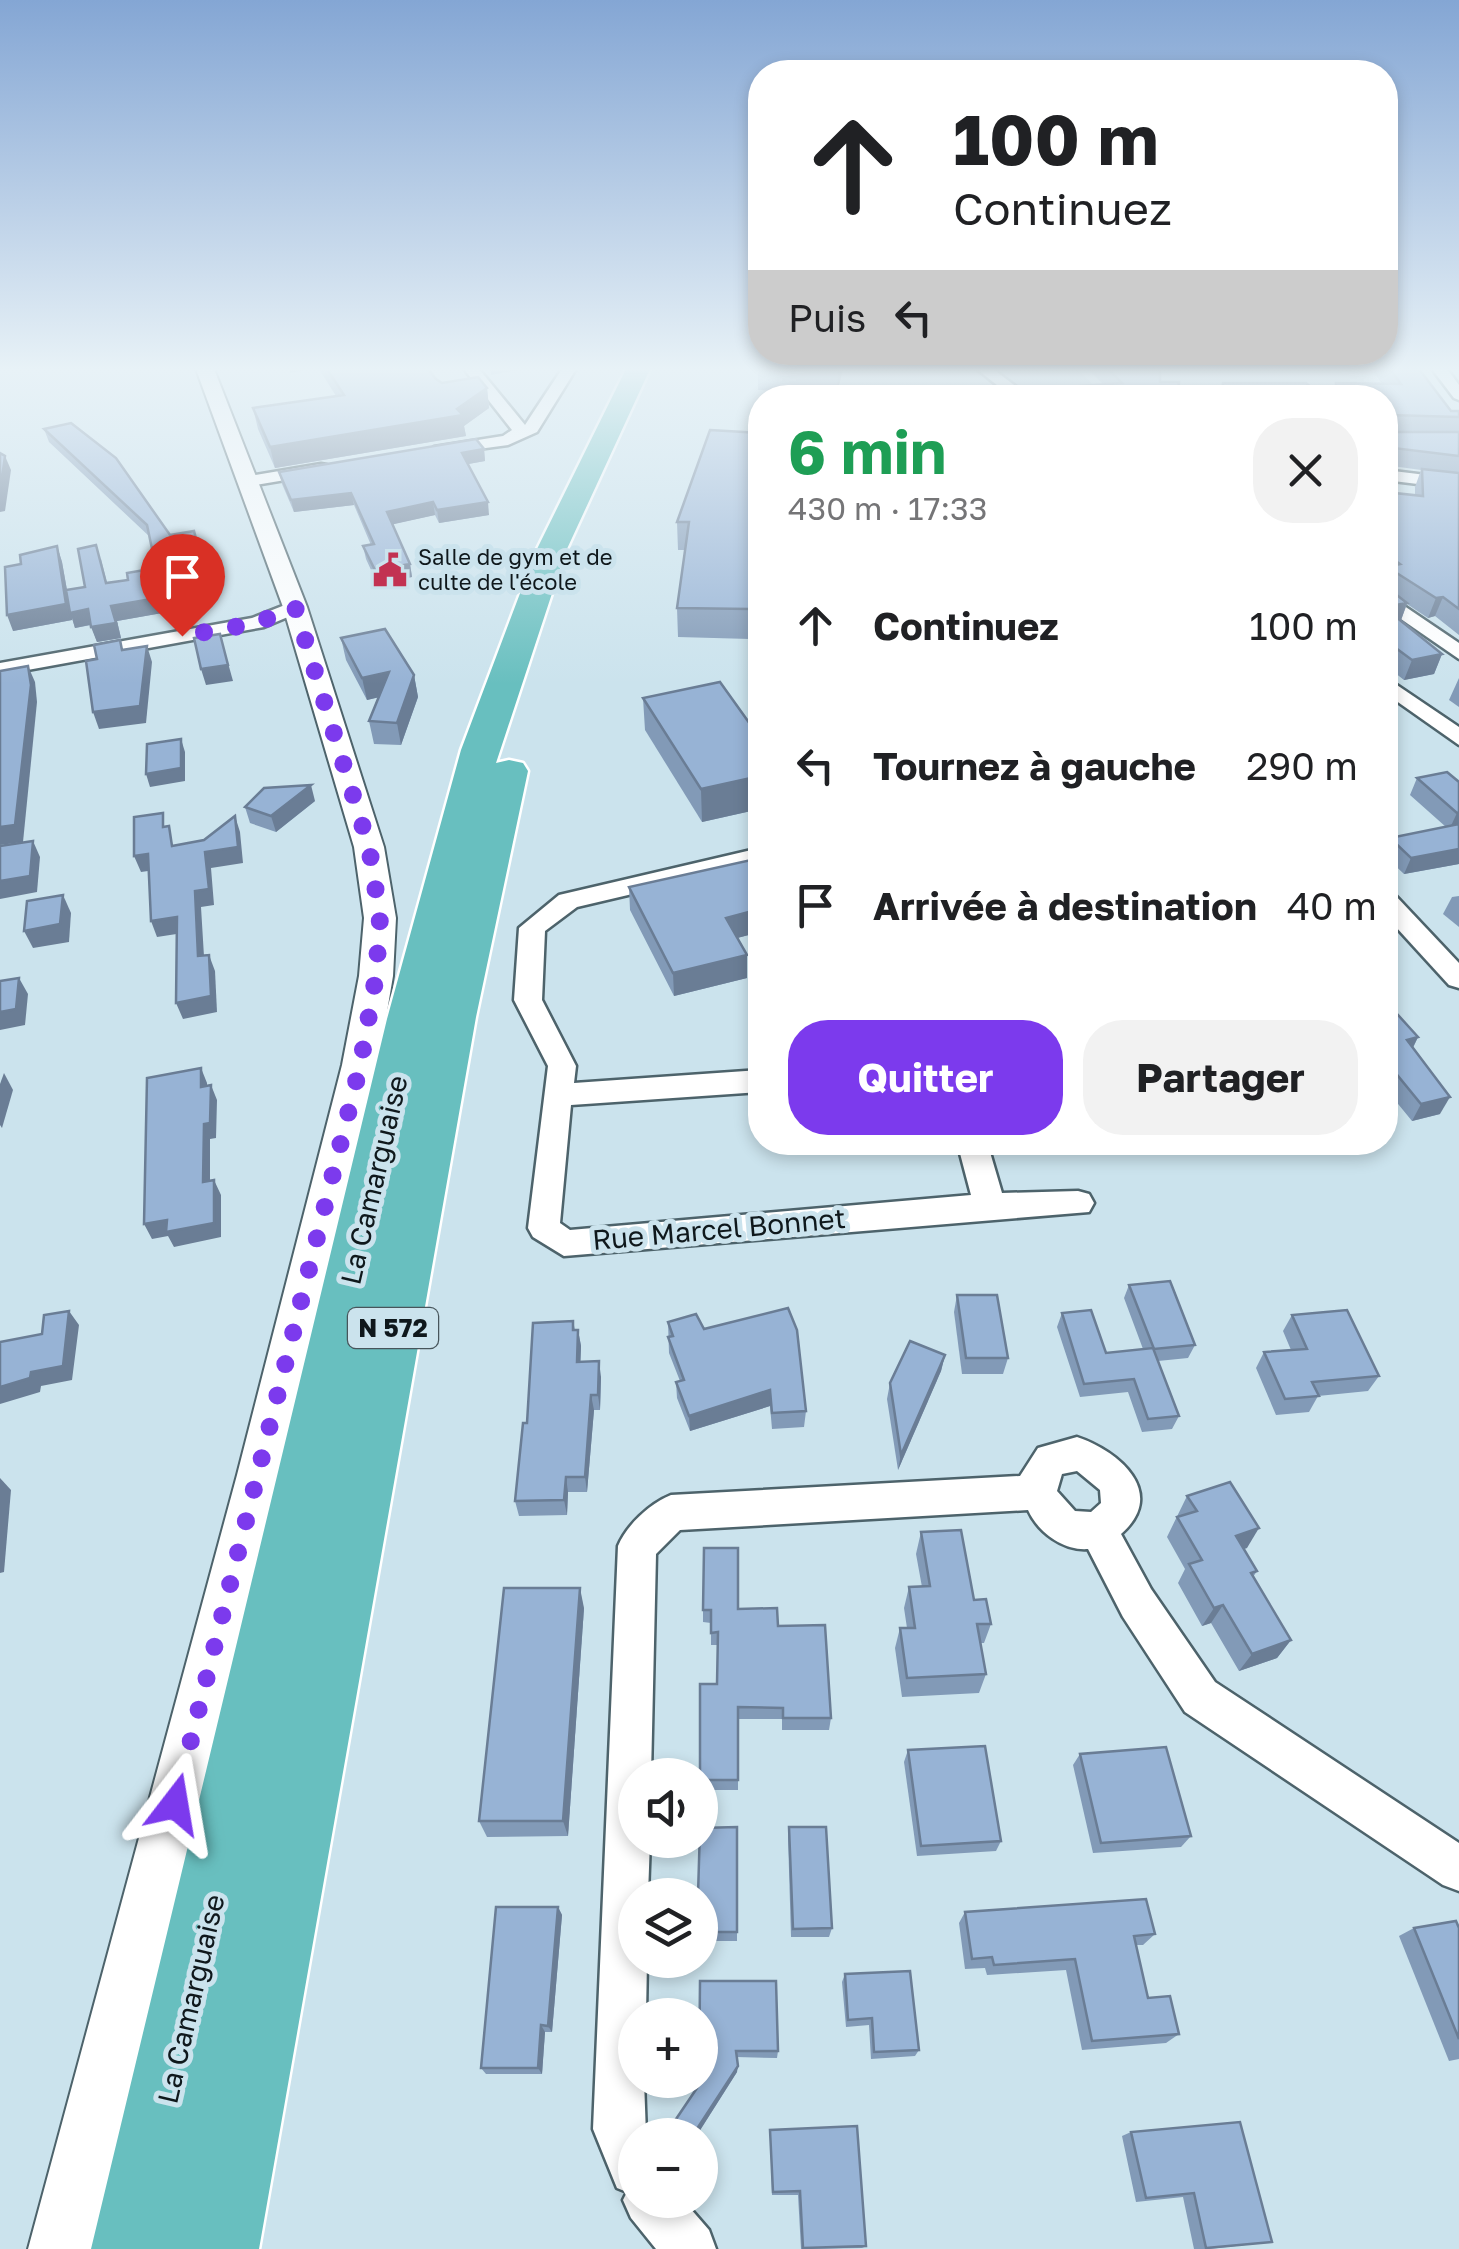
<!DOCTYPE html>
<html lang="fr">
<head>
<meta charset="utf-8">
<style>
  :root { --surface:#fff; --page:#f2f2f2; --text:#202124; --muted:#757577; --accent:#7c3aed }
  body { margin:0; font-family:"Golos Text",sans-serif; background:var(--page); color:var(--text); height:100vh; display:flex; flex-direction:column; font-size:38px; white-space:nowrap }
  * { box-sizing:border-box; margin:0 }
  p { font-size:32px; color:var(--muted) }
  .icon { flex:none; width:55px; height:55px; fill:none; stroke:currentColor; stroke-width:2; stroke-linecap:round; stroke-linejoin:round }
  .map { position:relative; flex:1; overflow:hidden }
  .drawer { position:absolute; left:748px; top:385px; width:650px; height:770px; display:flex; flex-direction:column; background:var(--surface); border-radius:40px; box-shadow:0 5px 15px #0003 }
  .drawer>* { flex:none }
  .banner { position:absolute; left:748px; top:60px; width:650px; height:305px; border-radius:40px; box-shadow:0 5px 15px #0003; background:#fff; color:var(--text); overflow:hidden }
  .fabs { position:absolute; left:618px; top:1758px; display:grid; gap:20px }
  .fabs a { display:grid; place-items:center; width:100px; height:100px; border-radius:50%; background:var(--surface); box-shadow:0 5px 15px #0003; font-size:50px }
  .pin { position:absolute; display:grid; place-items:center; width:85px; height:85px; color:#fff; margin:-102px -42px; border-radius:50% 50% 50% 0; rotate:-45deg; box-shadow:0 0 10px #0007 }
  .pin .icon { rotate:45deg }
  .me { position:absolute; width:110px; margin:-55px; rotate:14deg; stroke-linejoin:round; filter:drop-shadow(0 0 8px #0008) }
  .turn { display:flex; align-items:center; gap:35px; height:210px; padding:0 40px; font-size:45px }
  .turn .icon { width:130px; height:130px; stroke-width:2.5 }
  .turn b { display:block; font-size:70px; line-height:85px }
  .then { display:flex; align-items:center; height:95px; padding:0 40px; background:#0003; gap:20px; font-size:38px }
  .round { display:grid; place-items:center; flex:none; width:105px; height:105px; border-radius:40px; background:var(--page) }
  .overview { display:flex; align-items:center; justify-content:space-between; height:170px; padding:0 40px }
  h1 { font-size:60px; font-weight:700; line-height:75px; color:#1e9e55 }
  .primary-button { display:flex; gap:20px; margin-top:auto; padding:20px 40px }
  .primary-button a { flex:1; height:115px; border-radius:40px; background:var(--accent); color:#fff; font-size:40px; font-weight:700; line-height:115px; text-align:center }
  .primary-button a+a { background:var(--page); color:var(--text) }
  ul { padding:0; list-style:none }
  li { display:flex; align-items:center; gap:30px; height:140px; padding:0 40px }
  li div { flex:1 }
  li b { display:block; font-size:38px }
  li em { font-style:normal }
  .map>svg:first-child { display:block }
</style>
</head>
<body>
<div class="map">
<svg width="1459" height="2249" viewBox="0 0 1459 2249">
  <rect width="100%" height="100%" fill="#cbe3ed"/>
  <polygon fill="#9fc0cd" points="1040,369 1078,369 1102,394 1034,397 1000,374"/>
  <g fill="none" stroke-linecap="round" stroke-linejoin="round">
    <g stroke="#4d636b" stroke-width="5">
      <g id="minor">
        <polygon points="464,369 479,369 525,425 562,369 576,369 537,432 508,445 434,455 434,447 503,436 512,430"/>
        <polygon points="977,369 993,369 1031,398 1013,398"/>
        <polygon points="1432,369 1447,369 1459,385 1459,400 1454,398"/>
        <polygon points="321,464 327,465 327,473 249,486 240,481 249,476"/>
        <polygon points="1385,470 1459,479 1459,489 1385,480"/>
        <polygon points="1385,593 1459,643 1459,659 1385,608"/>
        <polygon points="295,601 302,603 302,611 264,627 0,675 0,663 252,618"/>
        <polygon points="1385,677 1459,727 1459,745 1385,693"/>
        <polygon points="760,848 760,864 577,907 545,931 542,1000 576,1066 574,1083 760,1070 760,1092 571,1105 560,1223 570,1230 971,1195 957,1142 987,1142 1002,1193 1078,1191 1089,1194 1094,1203 1089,1212 564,1256 533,1237 528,1228 548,1066 514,1000 519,928 559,895"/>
        <polygon points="1385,892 1394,894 1459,963 1459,988 1449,985 1385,915"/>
        <path d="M1077,1437c42,14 91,56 44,97l30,55 64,93 244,161v48l-16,-6 -258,-173 -62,-95 -35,-68c-25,2 -50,-17 -60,-39l-348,20 -24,24 -5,221h-16v65h15l-2,55h-13v65h12l-1,55h-11v65h9l2,55h-11v65h48l26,30 7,19h-60l-25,-31 -8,-18 4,-8 -10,-4 -24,-59 25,-583c9,-21 31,-42 53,-51l349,-19 18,-28zM1077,1471l23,19 1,13 -10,9 -16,-1 -18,-20 5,-17z"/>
      </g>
    </g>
    <g stroke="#4d636b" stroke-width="4">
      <polygon id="tertiary" points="196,369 214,369 307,607 384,847 396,918 393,976 378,1065 283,1475 94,2249 28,2249 237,1475 342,1065 359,976 364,918 354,847 283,607"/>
    </g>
    <g stroke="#fff" stroke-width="5">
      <polygon id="trunk" points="626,369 650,369 566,551 496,763 509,760 523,763 528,771 476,1017 259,2249 91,2249 387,1019 461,750 536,551"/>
    </g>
    <use href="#minor" fill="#fff" fill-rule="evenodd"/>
    <use href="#tertiary" fill="#fff" fill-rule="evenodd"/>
    <use href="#trunk" fill="#68bfbf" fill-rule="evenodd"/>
  </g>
  <g fill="#829ab7">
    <polygon points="319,369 428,369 436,379 442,383 487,388 489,408 464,426 466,436 275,468 258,429 253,408 336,396"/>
    <polygon points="758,369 843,369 837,393 758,390"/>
    <polygon points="1088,369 1160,369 1160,382 1177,398 1064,398 1066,387 1103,384"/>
    <polygon points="1372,369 1419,369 1451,411 1459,411 1459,635 1435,616 1428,618 1407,604 1401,620 1442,654 1434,674 1404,680 1385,665 1385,492 1415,495 1415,487 1421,470 1385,465 1385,398 1332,398 1336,383 1382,384"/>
    <polygon points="71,423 213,604 117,621 121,638 97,642 91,625 75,628 72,618 72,620 13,631 21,564 57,546 62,562 67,590 85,587 101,559 107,583 128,580 156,568 150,537 49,442 44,429"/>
    <polygon points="760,433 760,651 750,639 678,637 677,608 686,550 678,550 677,522"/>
    <polygon points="484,449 485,461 468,464 489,515 439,523 435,515 393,524 410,564 412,577 377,583 366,559 363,546 371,545 354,505 294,512 282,484 279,472"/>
    <polygon points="341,638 414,675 418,697 401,745 374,744 369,721 379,697 367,700 346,660"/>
    <polygon points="1459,678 1459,707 1449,700"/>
    <polygon points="643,698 760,738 760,809 702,822 645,730"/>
    <polygon points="1417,778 1459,782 1459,864 1404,874 1385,856 1385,849 1390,838 1446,827 1410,795"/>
    <polygon points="315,801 276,832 250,823 245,807"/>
    <polygon points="760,858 760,932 737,938 747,955 747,978 674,996 630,910 629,887"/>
    <polygon points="1459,896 1459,927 1443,914 1452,897"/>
    <polygon points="1385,1006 1418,1037 1413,1048 1440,1114 1412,1121 1385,1088"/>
    <polygon points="1129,1285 1195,1345 1188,1358 1158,1361 1179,1416 1172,1429 1142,1432 1128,1392 1080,1397 1057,1327 1062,1313 1106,1353 1143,1349 1124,1298"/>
    <polygon points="957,1295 1008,1358 1003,1374 962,1374 954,1312"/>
    <polygon points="1292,1315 1379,1376 1368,1391 1318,1396 1309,1412 1276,1415 1256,1368 1264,1352 1291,1350 1283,1331"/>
    <polygon points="573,1321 575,1330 578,1330 581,1346 580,1362 601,1377 600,1410 594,1410 587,1492 568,1492 567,1515 519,1516 515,1501 527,1423"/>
    <polygon points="668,1322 704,1329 806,1411 804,1427 772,1429 770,1406 690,1431 677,1398 676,1382 680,1381 669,1353"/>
    <polygon points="945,1355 941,1371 898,1470 887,1399 890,1383"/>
    <polygon points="1187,1496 1247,1548 1243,1549 1257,1571 1253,1577 1291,1640 1277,1658 1239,1671 1211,1623 1202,1626 1178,1583 1185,1569 1167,1537"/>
    <polygon points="921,1532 991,1624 984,1643 981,1643 986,1674 979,1693 902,1697 895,1648 900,1628 907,1628 904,1608 909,1587 922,1587 916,1554"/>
    <polygon points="584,1608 568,1836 487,1837 479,1821"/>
    <polygon points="738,1609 778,1626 831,1718 829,1730 782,1730 782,1719 738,1719 738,1790 700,1790 700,1775 717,1684 718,1645 711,1645 711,1623 703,1622 703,1610"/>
    <polygon points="908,1750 1001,1841 996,1851 917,1856 904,1762"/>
    <polygon points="1080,1754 1191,1836 1181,1847 1093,1853 1073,1765"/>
    <polygon points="737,1827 737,1941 700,1941 700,1895"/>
    <polygon points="789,1827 832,1928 829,1937 791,1937 788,1837"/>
    <polygon points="558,1907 562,1915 552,2032 545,2032 542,2074 486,2074 481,2068"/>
    <polygon points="965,1912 1155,1934 1143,1945 1136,1945 1148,1998 1179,2034 1166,2043 1082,2050 1066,1970 987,1975 985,1968 965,1969 959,1923"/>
    <polygon points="1414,1928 1459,1928 1459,2059 1449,2061 1399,1936"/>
    <polygon points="845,1974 919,2050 915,2056 871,2059 869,2025 846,2027 842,1982"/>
    <polygon points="700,1981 778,2051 777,2058 736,2057 737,2072 697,2135 666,2135 699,2085"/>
    <polygon points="770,2130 866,2246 862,2248 801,2249 798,2195 772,2195"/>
    <polygon points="1131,2132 1272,2242 1209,2249 1194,2249 1183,2197 1136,2202 1122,2136"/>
  </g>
  <g fill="#6a7d95">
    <polygon points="289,369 312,369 290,373"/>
    <polygon points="491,369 519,369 519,370 491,375"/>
    <polygon points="838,369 843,369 837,393"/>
    <polygon points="487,388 489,408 464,426 466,436 275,468 270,447 457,409"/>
    <polygon points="484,449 485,461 463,465 462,453"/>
    <polygon points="5,456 11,470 5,511 0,512 0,492"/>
    <polygon points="351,493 354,505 294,512 291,500"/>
    <polygon points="433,502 435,515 390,525 387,512"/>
    <polygon points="488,502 489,515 439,523 437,510"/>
    <polygon points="194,531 213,604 117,621 121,638 97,642 91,627 111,606 209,589"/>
    <polygon points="57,546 62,562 71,613 88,609 94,624 75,628 72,618 72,620 13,631 7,615"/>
    <polygon points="410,564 412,577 377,583 375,570"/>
    <polygon points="1443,597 1435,616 1428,618 1436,598"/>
    <polygon points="1407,603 1400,623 1385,607"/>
    <polygon points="220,634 233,681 206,685 201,669"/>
    <polygon points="147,646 152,662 146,723 99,729 93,712"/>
    <polygon points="1442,654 1434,674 1404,680 1412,660"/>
    <polygon points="28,666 35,682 37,702 23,842 0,845 0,827"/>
    <polygon points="389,672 393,694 367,700 362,678"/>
    <polygon points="414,675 418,697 401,745 397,723"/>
    <polygon points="181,739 185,752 185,781 150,787 146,774"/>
    <polygon points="760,776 760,809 702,822 701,789"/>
    <polygon points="311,785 315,801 276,832 271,816"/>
    <polygon points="1459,812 1459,827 1449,830 1457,813"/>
    <polygon points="235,816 240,832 243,863 211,868 214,905 201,907 205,973 198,956 195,891 205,852"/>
    <polygon points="33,841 40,857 37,892 0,899 0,881"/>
    <polygon points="1459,849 1459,864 1404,874 1411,858"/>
    <polygon points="148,854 155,870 141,872 134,856"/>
    <polygon points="63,895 71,913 69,942 33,948 24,931"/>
    <polygon points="760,909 760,932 726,941 726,918"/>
    <polygon points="177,917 183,933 157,937 151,921"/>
    <polygon points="209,955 215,971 217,1012 183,1019 176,1003"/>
    <polygon points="747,955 747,978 674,996 673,973"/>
    <polygon points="19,978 28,994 25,1025 0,1030 0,1012"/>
    <polygon points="1418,1037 1409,1055 1407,1040"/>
    <polygon points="201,1068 207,1083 207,1102 201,1087"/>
    <polygon points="4,1073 13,1090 2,1128 0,1125 0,1084"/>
    <polygon points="211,1085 217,1100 216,1138 210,1139 210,1197 203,1182 204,1124"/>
    <polygon points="1450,1097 1440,1114 1412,1121 1421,1104"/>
    <polygon points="214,1180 221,1195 221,1237 174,1247 168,1236 152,1239 144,1224"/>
    <polygon points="69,1311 79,1325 72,1380 41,1386 40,1392 0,1404 0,1387 31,1372"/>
    <polygon points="578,1330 581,1346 580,1378 577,1362"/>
    <polygon points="945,1355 941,1371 898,1470 901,1455"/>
    <polygon points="599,1361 601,1377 600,1410 598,1395"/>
    <polygon points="770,1390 770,1406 690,1431 689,1416"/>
    <polygon points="591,1395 594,1410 587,1492 585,1477"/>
    <polygon points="566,1477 568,1492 567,1515 564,1500"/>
    <polygon points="0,1478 11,1490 4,1572 0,1573"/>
    <polygon points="1259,1528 1247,1548 1224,1555 1236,1536"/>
    <polygon points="580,1588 584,1608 568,1836 563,1821"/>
    <polygon points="1223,1605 1211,1623 1202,1626 1214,1608"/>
    <polygon points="1291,1640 1277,1658 1239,1671 1252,1654"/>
    <polygon points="558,1907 562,1915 552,2032 548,2026"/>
    <polygon points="541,2025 545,2032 542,2074 538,2068"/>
    <polygon points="738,2066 737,2072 697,2135 693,2135"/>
  </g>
  <g fill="#97b3d5" stroke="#6a7d95" stroke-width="2.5">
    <polygon points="327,369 428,369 436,379 442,383 478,377 487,388 457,409 463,415 270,447 253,408 344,395"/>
    <polygon points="1108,369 1160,369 1160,382 1179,382 1177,398 1076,398 1066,387 1122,383"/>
    <polygon points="1390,369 1419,369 1451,411 1459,411 1459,417 1391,415 1387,428 1391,432 1459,432 1459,456 1385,447 1385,398 1336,398 1336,383 1401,384"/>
    <polygon points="1223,383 1306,383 1324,398 1222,398"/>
    <polygon points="71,423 116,458 170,535 194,531 209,589 111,606 116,623 91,627 88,609 70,613 66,590 85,587 78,549 96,545 106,583 128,580 127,573 156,568 147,525 44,429"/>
    <polygon points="710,430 760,433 760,621 750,609 677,608 689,522 677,522"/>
    <polygon points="476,439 484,449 462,453 488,502 437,510 433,502 387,512 410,564 375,570 363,546 374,544 351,493 291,500 279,472"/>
    <polygon points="0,453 5,456 0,492"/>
    <polygon points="1422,469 1459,473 1459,609 1443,597 1436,598 1392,570 1389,589 1407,603 1385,607 1385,567 1400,564 1385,553 1385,492 1423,496"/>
    <polygon points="57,546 66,604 7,615 5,567 21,564 20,555"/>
    <polygon points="1385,608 1442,654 1412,660 1385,640"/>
    <polygon points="385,629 414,675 397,723 369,721 389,672 362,678 341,638"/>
    <polygon points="220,634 228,665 201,669 194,638"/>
    <polygon points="120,640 122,650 147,646 140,706 93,712 86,661 97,659 94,645"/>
    <polygon points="28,666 31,685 15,825 0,827 0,671"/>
    <polygon points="720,682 760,738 760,776 701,789 643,698"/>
    <polygon points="181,739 181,768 146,774 147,744"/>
    <polygon points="1447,772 1459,782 1459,812 1457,813 1417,778"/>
    <polygon points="311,785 271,816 245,807 264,788"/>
    <polygon points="163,813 163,827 169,826 172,846 204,840 235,816 238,847 205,852 209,889 195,891 198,956 209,955 211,996 176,1003 177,917 151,921 148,854 134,856 134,817"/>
    <polygon points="1459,824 1459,849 1411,858 1390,838"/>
    <polygon points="33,841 30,876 0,881 0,846"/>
    <polygon points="760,858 760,909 726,918 747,955 673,973 629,887"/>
    <polygon points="63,895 60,924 24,931 27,901"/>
    <polygon points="19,978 16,1009 0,1012 0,981"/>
    <polygon points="1389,1005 1418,1037 1407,1040 1450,1097 1421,1104 1385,1060 1385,1006"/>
    <polygon points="201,1068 201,1087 211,1085 210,1123 204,1124 203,1182 214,1180 214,1223 166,1232 167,1220 144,1224 147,1078"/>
    <polygon points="1170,1281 1195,1345 1154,1349 1129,1285"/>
    <polygon points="957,1295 997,1295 1008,1358 966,1358"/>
    <polygon points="788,1308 797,1330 806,1411 772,1413 770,1390 689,1416 676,1382 684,1380 668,1337 673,1336 668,1322 696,1314 704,1329"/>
    <polygon points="1091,1310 1106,1353 1153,1348 1179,1416 1148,1419 1134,1379 1084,1384 1062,1313"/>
    <polygon points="1347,1310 1379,1376 1312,1382 1319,1396 1285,1399 1264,1352 1307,1349 1292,1315"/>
    <polygon points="69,1311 63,1366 31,1372 30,1378 0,1387 0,1342 42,1334 44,1315"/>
    <polygon points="573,1321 573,1330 578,1330 577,1362 599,1361 598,1395 591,1395 585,1477 566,1477 564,1500 515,1501 523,1423 527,1423 533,1323"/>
    <polygon points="910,1341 945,1355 901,1455 890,1383"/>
    <polygon points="1230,1482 1259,1528 1236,1536 1257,1571 1251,1573 1291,1640 1252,1654 1223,1605 1214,1608 1189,1564 1202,1560 1177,1517 1197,1511 1187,1496"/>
    <polygon points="961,1530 974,1600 986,1599 991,1624 977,1624 986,1674 907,1678 900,1628 915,1628 909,1587 930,1586 921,1532"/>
    <polygon points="704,1548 738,1548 738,1609 777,1608 778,1626 825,1625 831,1718 783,1718 783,1708 738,1707 738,1780 700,1780 700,1684 717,1684 718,1632 711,1633 711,1610 703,1610"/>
    <polygon points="504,1588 580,1588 563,1821 479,1821"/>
    <polygon points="985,1746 1001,1841 921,1846 908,1750"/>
    <polygon points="1166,1747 1191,1836 1101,1843 1080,1754"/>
    <polygon points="737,1827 737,1932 700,1932 700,1895 698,1895 700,1828"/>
    <polygon points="789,1827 826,1827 832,1928 793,1929"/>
    <polygon points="1146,1899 1155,1934 1134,1936 1148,1998 1170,1996 1179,2034 1092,2041 1075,1959 994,1965 992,1957 972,1959 965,1912"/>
    <polygon points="496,1907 558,1907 548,2026 541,2025 538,2068 481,2068"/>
    <polygon points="1456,1921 1459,1928 1459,2039 1414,1928"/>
    <polygon points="910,1971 919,2050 874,2052 872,2018 848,2020 845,1974"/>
    <polygon points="700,1981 776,1981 778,2051 736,2051 738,2066 693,2135 666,2135 666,2134 699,2085"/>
    <polygon points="1240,2122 1272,2242 1206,2248 1194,2193 1146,2198 1131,2132"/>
    <polygon points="857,2126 866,2246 803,2248 800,2191 773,2192 770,2130"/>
  </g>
  <linearGradient id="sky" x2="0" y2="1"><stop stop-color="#84a6d4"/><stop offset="0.54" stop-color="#e8f2f7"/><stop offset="1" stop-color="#e8f2f7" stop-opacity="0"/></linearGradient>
  <rect width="1459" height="684" fill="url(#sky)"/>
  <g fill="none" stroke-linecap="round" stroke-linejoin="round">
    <polyline stroke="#7c3aed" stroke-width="18" stroke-dasharray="0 32.4" points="175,1804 360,1066 376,976 380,918 369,847 295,607 257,623 182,636"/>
  </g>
  <defs>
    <g id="civic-bare" transform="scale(2.7)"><path d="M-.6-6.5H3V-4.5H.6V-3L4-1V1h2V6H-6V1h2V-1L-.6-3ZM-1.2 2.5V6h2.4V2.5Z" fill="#c23252" stroke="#cbe3ed" stroke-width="2.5" paint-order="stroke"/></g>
  </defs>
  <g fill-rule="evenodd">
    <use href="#civic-bare" x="390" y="570"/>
  </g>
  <g text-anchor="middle" stroke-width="10" stroke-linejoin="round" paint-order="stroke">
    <g font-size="22" fill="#0f181c" stroke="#cbe3ed" text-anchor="start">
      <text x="418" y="565">Salle de gym et de<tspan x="418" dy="25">culte de l'école</tspan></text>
    </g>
    <rect fill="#cbe3ed" stroke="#47555b" stroke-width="2.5" x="348" y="1308" width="90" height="40" rx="8"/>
    <g font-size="25" font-weight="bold" fill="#0f181c">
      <text x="393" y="1337">N 572</text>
    </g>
    <g font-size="28" fill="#0f181c" stroke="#cbe3ed">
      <text transform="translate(374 1180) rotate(-77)" y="10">La Camarguaise</text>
      <text transform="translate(719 1229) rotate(-5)" y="10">Rue Marcel Bonnet</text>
      <text transform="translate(191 1999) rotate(-77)" y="10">La Camarguaise</text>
    </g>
  </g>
</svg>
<div class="fabs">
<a><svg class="icon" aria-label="sound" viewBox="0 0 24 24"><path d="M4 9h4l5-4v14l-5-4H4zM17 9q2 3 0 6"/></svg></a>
<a><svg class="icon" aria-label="layers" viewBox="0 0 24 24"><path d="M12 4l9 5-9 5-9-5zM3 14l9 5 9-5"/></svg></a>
<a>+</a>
<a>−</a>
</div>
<div class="pin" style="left:182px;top:636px;background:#d93025"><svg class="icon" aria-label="arrive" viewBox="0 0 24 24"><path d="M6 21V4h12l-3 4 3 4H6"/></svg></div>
<svg class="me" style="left:175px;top:1804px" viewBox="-20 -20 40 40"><path d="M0-17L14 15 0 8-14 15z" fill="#7c3aed" stroke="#fff" stroke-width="4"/></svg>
<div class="banner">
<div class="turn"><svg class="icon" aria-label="ahead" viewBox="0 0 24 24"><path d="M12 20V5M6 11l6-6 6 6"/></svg><div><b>100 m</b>Continuez</div></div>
<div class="then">Puis<svg class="icon" aria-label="left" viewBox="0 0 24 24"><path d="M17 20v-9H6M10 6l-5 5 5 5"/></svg></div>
</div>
<section class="drawer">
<div class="overview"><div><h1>6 min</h1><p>430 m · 17:33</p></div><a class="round"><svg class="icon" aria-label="close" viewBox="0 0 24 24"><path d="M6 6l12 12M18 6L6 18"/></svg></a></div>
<ul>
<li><svg class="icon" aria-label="ahead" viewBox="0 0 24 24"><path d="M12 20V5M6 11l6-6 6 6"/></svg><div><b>Continuez</b></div><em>100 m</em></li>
<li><svg class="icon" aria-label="left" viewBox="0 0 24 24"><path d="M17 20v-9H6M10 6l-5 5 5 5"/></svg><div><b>Tournez à gauche</b></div><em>290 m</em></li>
<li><svg class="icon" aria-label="arrive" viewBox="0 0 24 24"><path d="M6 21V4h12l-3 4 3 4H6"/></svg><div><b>Arrivée à destination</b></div><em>40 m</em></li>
</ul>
<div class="primary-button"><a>Quitter</a><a>Partager</a></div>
</section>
</div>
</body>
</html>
